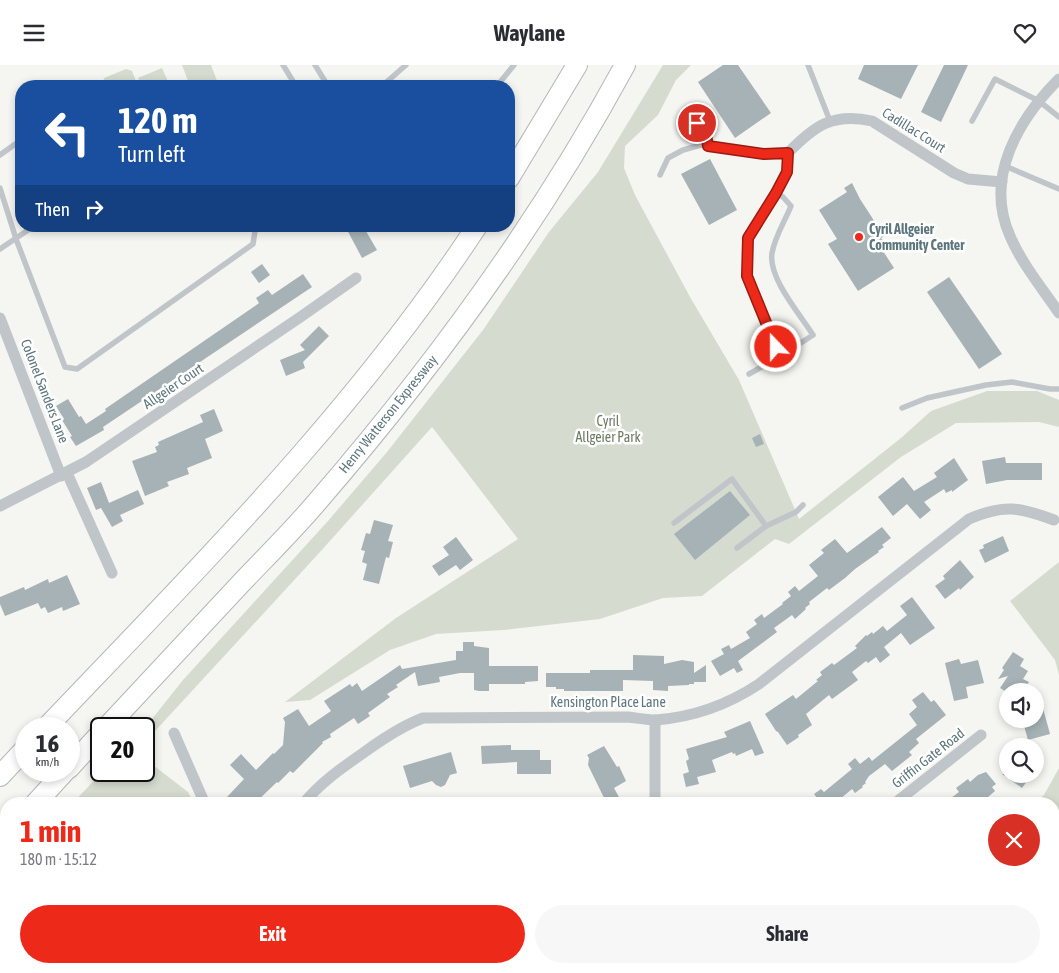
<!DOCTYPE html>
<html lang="en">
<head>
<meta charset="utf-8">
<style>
  :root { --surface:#fff; --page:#f7f7f7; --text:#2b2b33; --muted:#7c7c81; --accent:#ed2a1a }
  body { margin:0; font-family:"Asap Condensed",sans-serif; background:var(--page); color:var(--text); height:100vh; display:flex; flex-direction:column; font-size:19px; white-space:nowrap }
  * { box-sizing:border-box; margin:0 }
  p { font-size:16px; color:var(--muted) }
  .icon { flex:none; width:28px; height:28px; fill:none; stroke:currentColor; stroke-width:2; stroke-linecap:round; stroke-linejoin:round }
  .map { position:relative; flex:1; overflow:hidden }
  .details { position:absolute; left:0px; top:732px; width:1060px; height:176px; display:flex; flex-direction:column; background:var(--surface); border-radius:20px 20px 0 0; box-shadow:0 2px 8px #0003 }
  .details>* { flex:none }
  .guide { position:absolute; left:15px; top:15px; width:500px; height:152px; border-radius:20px; box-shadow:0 2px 8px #0003; background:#1a4fa0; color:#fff; overflow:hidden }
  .tools { position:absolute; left:999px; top:618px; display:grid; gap:10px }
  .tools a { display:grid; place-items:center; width:45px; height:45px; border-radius:50%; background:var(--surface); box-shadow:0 2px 8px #0003; font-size:25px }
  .speed { position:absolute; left:15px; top:652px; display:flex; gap:10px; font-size:25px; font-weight:700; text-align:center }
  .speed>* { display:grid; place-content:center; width:65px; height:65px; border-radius:50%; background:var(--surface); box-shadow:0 2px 8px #0003; line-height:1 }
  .speed small { font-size:12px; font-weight:400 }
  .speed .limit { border:2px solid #111; border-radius:8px; background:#fff; color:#111 }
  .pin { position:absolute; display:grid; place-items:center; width:42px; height:42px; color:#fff; margin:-21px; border:2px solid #fff; border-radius:50%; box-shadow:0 1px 5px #0007 }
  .me { position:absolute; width:55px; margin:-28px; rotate:338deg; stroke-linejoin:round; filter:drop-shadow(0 0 4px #0008) }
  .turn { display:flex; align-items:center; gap:18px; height:105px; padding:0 20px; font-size:22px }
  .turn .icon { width:65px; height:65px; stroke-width:2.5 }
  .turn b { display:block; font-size:35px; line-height:42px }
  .then { display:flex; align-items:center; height:48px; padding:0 20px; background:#0003; gap:10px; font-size:19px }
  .round { display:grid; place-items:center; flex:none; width:52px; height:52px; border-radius:26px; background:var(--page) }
  .head { display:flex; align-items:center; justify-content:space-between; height:85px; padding:0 20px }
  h1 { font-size:30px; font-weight:700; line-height:38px; color:var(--accent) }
  .cta { display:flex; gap:10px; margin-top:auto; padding:10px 20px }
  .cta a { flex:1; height:58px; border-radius:30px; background:var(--accent); color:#fff; font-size:20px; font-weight:700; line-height:58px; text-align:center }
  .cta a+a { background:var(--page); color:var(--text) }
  header { display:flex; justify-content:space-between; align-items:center; height:65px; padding:0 20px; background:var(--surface); font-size:22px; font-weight:700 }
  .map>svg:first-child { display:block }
</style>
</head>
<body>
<header><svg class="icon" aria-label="menu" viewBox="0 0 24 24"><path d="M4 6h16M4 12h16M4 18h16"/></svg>Waylane<svg class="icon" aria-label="heart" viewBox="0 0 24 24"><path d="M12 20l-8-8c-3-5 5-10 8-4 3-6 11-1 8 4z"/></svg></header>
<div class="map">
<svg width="1059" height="908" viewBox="0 0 1059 908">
  <rect width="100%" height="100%" fill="#f5f5f1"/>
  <g fill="#d6dbd0">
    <polygon points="182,0 211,0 219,21 190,21"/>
    <polygon points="663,0 691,0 676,15 658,50 625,81 624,103 635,130 690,232 739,315 799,454 901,373 931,346 987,326 1037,326 1059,335 1059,362 1039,357 956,358 901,392 789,479 775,474 702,531 663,533 600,554 504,565 436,569 390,585 310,635 285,637 396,553 518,474 432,362 320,487 144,678 144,664 183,615 328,456 387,387 483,265 549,167 598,107"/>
    <polygon points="162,3 170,21 141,21 138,13"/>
    <polygon points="126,4 132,6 138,21 103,21 104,13"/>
    <polygon points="1059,497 1059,610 1055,595 1010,536"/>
    <polygon points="144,681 149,697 188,727 194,739 72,739 103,706 144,706"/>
    <polygon points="1059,703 1059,908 826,908 833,902 1054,902 1054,739 1033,739 1044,730"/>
    <polygon points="6,807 6,872 0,876 0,813"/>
    <polygon points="25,902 271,902 272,908 201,908 197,905 192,908 19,908"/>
    <polygon points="290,903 381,903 392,908 291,908"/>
  </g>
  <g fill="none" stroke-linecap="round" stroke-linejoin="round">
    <polyline stroke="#b5c6c7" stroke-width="4" points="209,902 217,908"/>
  </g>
  <g fill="#a6b2b5">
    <polygon points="723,0 738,0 771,48 735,73 698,17"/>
    <polygon points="864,0 918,0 901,34 858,14"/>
    <polygon points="944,0 968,0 941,57 921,47"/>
    <polygon points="710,94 737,145 709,160 681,109"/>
    <polygon points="852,118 860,134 884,171 881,173 886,180 881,183 894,203 858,226 828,179 837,174 819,145 847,127 844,123"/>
    <polygon points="345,161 363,161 377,185 362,193"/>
    <polygon points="262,199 270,210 259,218 251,207"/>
    <polygon points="303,209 312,222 103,362 104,365 76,381 70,372 72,371 62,355 64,354 56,341 68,334 79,352 81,351 86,359 106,346 105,344 255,241 259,238 256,233 268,225 272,230"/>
    <polygon points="949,212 1002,289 979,304 927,227"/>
    <polygon points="319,261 329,271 303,297 305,303 286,311 280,295 305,285 300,280"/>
    <polygon points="214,344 223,366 205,374 212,393 187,403 189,409 167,417 169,421 145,431 132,396 157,387 155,382 159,380 158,377 203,357 200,350"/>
    <polygon points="760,369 764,379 756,382 752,373"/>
    <polygon points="1005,392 1006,398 1042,398 1042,415 1007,415 986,419 982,396"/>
    <polygon points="954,393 968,415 952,427 952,425 946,428 944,424 924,437 931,445 920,454 907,439 893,451 878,432 903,412 914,426 937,412 934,408"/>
    <polygon points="101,417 109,438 138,425 144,439 120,450 123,456 112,462 101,443 96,445 87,423"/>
    <polygon points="730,426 750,450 695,495 674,469"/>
    <polygon points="374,455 393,460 388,476 393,477 389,493 386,492 379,519 363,515 367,499 362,497 365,486 361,485 366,468 370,469"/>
    <polygon points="882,462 891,473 882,480 884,482 878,486 879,487 855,504 845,513 829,525 827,523 809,537 810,539 805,543 806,544 795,554 792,550 774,563 777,567 738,596 743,605 737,608 734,603 720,611 711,596 724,589 721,584 729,580 731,584 750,573 746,567 757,559 754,555 762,549 764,553 783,539 782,538 791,531 788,527 795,521 799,526 818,511 809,500 824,488 821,485 835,474 847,488"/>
    <polygon points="1003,471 1009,486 985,498 979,485 984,483 983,480"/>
    <polygon points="456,472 473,495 460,505 456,500 439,511 432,501 449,490 443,482"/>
    <polygon points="960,495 974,512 960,525 959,523 945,534 935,521 945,514 943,511"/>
    <polygon points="67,510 80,539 63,546 62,542 48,548 45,542 41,544 38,538 5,551 0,539 0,532 24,522 25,525 48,514 49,518"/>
    <polygon points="912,532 935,563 910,580 901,568 884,582 890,590 880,598 876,592 868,598 866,596 852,607 858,615 832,634 829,630 806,649 812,660 798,670 799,672 787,680 778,667 776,666 765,649 793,630 796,634 818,616 816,615 822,610 820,607 832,598 834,600 857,583 855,581 866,570 867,571 872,567 873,569 883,561 887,566 907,550 900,541"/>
    <polygon points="463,577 474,577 474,581 489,583 489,601 538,601 538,616 525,617 525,619 489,619 489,626 479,626 474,625 474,608 460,608 439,612 440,617 418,621 415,607 396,620 398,622 387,629 390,632 368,648 370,651 358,659 354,653 330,669 331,672 322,677 323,678 293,708 290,706 278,718 277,717 254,739 234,739 227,732 244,714 230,700 241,689 256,705 273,688 274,689 283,680 285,657 283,653 298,644 309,661 331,646 324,636 350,619 352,622 357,618 362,626 400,600 402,604 456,595 456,586 463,586"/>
    <polygon points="1013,587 1024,594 1020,601 1028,606 1023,614 1029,617 1023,626 1005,626 1000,623 1008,611 998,614 1004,605 1002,603"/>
    <polygon points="633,590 664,591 664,599 682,595 694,597 694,608 706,600 706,617 694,617 694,619 689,619 689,620 668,621 668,626 653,625 653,616 623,615 623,626 564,626 564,624 556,624 556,622 546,622 546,608 590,608 590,605 633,605"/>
    <polygon points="959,594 961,599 978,595 984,618 966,622 968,633 954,636 945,598"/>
    <polygon points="1038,625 1050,669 1028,675 1023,657 1029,654 1035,654 1035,626"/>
    <polygon points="923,627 931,637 934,635 946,650 916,674 919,678 909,687 912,690 892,706 885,699 869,711 865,717 866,718 862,721 863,722 855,728 852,724 834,739 810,739 817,733 814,729 821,724 824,727 852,704 848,699 855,693 860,699 869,692 872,696 917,660 909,649 917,642 912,635"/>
    <polygon points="750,656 764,688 755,691 752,684 736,691 735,688 733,689 732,687 712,695 716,707 697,712 699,719 686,722 683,709 689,707 686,696 689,694 686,684 727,672 724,667"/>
    <polygon points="511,680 511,685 540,685 540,695 551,695 551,709 517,709 517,697 482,699 481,681"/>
    <polygon points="604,681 617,702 619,701 626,716 614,723 620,734 611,739 607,739 588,700 589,693 587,690"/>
    <polygon points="451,687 457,708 450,710 445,720 441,722 436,720 432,716 410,723 403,701"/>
    <polygon points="986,707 996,719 992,722 995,726 980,739 943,739 959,727 956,723 968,714 970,717 978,710"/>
    <polygon points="1002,709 1032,709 1022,723"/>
  </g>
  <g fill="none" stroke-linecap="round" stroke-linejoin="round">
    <g stroke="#b2b8ba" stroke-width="22">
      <g id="highway">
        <polyline points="509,113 577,0"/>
        <path d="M45,664c152,-160 310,-317 432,-503"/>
        <path d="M105,664c47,-50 93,-100 139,-149 25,-26 50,-51 73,-78 115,-133 224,-282 308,-437"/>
        <polyline points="69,703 101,668"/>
        <polyline points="0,711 26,683"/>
        <polyline points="35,739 65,706"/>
        <polyline points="0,776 6,770"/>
      </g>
    </g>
    <g stroke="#bfc5c8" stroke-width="5.5">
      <polyline points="283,0 296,21"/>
      <polyline points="315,0 328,21"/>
      <polyline points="808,0 830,56"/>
      <polyline points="382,21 406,0"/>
      <polyline points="497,21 514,0"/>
      <polyline points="688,47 705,70 708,81"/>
      <polyline points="972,56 995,14 1039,36 1059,52"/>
      <polyline points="0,90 21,75"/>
      <polyline points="1005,101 1059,124"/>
      <path d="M660,110l8,-17 15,-8 18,-5 42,7 21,2 24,-1 -1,19 -11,21 -28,45 -1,38 34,80 32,-21c-13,-21 -45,-57 -41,-82 3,-17 13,-32 19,-47l-8,-9 -7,-4"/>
      <polyline points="0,123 16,174 65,302 77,304 253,179 255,166 253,161"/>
      <polyline points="0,184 34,161"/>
      <polyline points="749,309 781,291"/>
      <polyline points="902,343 927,333 986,320 1012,317 1050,324 1059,324"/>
      <polyline points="674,458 732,414 766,461"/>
      <polyline points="737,483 766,461 796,447 803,440"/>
    </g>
    <g stroke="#bfc5c8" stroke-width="11">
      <path d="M1059,14c-41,41 -75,99 -49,157 12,28 32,52 49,77"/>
      <path d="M788,88c26,-27 45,-41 84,-32l82,52 14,6 34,3"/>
      <polyline points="0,253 61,411"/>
      <polyline points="67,408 112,508"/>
      <polyline points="0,441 86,397 299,253 356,213"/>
      <polyline points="174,668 205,739"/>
      <path d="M303,739c18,-22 40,-37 63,-53 18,-13 36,-25 57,-33l205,-1c9,1 19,3 28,3 37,-3 73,-16 103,-36l210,-165c34,-15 51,-12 85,1"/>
      <polyline points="655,739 655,655"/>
      <polyline points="894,739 981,670"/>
      <polyline points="277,902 279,908"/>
    </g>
    <use href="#highway" stroke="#fff" stroke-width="20"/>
  </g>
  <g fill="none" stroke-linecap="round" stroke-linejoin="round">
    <g stroke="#9a1b11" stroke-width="12">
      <polyline id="route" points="697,58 706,70 708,81 764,89 788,88 787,107 776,128 748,173 747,211 776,282"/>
    </g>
    <use href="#route" stroke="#ed2a1a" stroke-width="9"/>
  </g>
  <circle fill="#ed2a1a" stroke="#fff" stroke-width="2" cx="859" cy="172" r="5"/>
  <g text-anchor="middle" stroke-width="5" stroke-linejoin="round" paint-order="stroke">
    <g font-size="14" fill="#5e767e" stroke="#fff">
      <text transform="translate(914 65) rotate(32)" y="5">Cadillac Court</text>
      <text transform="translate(173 321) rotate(-34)" y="5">Allgeier Court</text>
      <text transform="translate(45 326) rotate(69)" y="5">Colonel Sanders Lane</text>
      <text transform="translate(388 349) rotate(-51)" y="5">Henry Watterson Expressway</text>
      <text x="608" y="642">Kensington Place Lane</text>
      <text transform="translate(928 693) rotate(-38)" y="5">Griffin Gate Road</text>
    </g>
    <g font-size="14" font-weight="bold" fill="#5e767e" stroke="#fff" text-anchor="start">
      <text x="869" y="169">Cyril Allgeier<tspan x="869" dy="16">Community Center</tspan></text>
    </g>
    <g font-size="14" fill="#6b7b62" stroke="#fff">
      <text x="608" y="361">Cyril<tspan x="608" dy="16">Allgeier Park</tspan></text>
    </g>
  </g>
</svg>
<div class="tools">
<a><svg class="icon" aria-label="sound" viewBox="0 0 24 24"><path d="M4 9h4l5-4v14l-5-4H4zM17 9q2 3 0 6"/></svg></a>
<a><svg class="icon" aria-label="search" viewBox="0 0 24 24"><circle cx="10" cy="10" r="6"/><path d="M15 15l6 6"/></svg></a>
</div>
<div class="speed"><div>16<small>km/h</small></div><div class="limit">20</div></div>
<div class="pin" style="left:697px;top:58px;background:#d93025"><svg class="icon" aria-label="arrive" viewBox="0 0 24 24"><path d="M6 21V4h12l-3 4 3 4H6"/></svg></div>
<svg class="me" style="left:776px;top:282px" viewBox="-20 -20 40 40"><circle r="17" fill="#ed2a1a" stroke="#fff" stroke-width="3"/><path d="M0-11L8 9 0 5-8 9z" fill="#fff"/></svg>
<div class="guide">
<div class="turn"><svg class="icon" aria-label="left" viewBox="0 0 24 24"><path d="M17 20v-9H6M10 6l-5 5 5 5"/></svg><div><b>120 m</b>Turn left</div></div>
<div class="then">Then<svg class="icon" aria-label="right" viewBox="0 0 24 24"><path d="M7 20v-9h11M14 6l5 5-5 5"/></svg></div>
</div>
<section class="details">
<div class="head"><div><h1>1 min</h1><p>180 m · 15:12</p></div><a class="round" style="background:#d93025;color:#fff"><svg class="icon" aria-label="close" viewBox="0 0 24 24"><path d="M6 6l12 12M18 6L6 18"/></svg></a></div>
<div class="cta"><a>Exit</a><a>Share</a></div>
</section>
</div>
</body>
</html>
